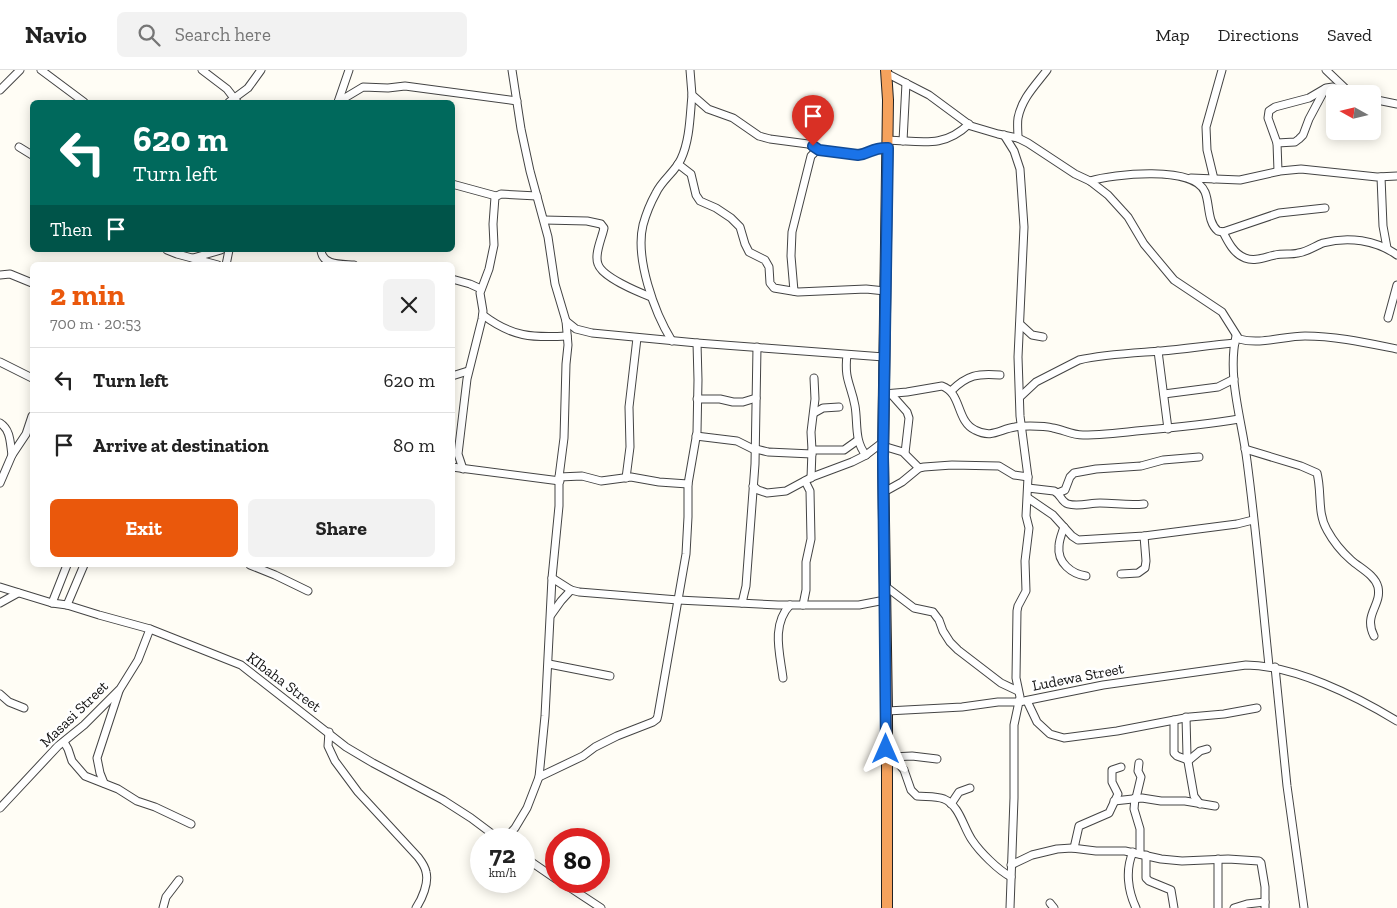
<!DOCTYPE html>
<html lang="en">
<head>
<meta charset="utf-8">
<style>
  :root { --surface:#fff; --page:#f2f2f2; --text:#222; --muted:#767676; --line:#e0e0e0; --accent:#ea580c }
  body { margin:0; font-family:"Zilla Slab",serif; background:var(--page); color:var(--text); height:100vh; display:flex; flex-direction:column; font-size:19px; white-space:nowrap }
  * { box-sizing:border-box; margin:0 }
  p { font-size:16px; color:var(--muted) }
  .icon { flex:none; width:28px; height:28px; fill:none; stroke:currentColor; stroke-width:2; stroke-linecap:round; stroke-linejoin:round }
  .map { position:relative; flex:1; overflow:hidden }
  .sheet { position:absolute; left:30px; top:192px; width:425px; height:305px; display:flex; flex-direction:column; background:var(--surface); border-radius:8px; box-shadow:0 2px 12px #0003 }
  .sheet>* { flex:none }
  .hud { position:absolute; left:30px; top:30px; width:425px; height:152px; border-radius:8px; box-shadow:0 2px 12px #0003; background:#00695c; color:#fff; overflow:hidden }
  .needle { width:32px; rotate:278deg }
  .controls { position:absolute; left:1326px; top:15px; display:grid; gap:10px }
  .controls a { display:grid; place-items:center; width:55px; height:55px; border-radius:8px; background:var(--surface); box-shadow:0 2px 12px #0003; font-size:25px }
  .speed { position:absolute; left:470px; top:758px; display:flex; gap:10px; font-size:25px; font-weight:700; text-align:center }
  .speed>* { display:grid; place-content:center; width:65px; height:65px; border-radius:50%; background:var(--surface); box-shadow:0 2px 12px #0003; line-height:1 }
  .speed small { font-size:12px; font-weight:400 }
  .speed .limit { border:8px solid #d22; background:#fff; color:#111 }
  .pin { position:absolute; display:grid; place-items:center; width:42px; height:42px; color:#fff; margin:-51px -21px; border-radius:50% 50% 50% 0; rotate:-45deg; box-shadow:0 0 5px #0007 }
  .pin .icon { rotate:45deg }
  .me { position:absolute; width:55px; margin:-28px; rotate:0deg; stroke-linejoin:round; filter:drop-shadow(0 0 4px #0008) }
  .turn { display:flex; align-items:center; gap:18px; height:105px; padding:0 20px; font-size:22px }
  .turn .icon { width:65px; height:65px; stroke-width:2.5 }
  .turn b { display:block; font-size:35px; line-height:42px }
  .then { display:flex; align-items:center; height:48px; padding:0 20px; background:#0003; gap:10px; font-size:19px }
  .round { display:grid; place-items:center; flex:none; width:52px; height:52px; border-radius:8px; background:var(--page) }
  .overview { display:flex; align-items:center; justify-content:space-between; height:85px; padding:0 20px }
  h1 { font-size:30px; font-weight:800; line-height:38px; color:var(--accent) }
  .cta { display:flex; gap:10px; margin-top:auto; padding:10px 20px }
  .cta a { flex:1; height:58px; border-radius:8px; background:var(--accent); color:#fff; font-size:20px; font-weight:800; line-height:58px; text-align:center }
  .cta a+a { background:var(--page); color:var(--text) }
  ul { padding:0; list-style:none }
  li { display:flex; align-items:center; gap:15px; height:65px; padding:0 20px; border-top:1px solid var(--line) }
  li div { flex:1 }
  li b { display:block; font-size:19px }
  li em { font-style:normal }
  header { display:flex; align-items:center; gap:30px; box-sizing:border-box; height:70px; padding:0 25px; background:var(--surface); border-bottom:1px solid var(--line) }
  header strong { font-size:24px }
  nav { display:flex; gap:28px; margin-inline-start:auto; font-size:18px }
  .search { width:350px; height:45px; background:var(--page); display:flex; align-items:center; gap:12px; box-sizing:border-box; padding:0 18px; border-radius:8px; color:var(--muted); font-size:19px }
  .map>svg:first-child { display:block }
</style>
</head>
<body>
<header>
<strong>Navio</strong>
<div class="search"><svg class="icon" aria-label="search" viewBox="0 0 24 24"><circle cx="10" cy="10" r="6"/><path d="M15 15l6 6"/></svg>Search here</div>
<nav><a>Map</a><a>Directions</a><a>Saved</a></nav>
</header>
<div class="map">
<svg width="1397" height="838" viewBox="0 0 1397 838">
  <rect width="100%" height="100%" fill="#fffdf5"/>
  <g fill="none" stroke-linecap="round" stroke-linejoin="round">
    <g stroke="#444" stroke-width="9">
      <g id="minor">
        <polyline points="41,0 84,32"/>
        <polyline points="202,0 227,19 237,32"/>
        <polyline points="690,0 692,25 708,39 733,48 759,66 770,69 808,74 819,80"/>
        <polyline points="1326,0 1348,21"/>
        <path d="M886,3l43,22 42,31 27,8 20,4 10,5 47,31 15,7 18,14 20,22 16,27 30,36 48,32 17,27c22,6 44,-3 66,-3 31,0 62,7 92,13"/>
        <polyline points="0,20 20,0"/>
        <polyline points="1372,29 1397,34"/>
        <polyline points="229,32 248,18 261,0"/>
        <polyline points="338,32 363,17 388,18 405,16 517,31"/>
        <polyline points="338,32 349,0"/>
        <polyline points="1004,65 1014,81 1020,99 1024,157 1018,287 1020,346 1028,407 1026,446 1029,458 1025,491 1026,521 1018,536 1017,541 1016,608 1020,627 1014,655 1014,728 1010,838"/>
        <path d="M1018,68c0,-6 -1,-14 0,-20 4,-20 17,-32 29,-48"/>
        <path d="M888,70c33,1 55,9 81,-16"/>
        <polyline points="903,71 906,13"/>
        <polyline points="1277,73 1295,72 1299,69 1303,65 1309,49 1325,19"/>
        <polyline points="19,77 32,85"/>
        <polyline points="678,94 691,104 696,125 700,131 716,138 731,148 740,157 745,174 749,182 765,190 769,197 770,213 774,218 798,222 866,219 885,221"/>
        <polyline points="1278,101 1277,73 1268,48 1269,41 1275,37 1309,28 1326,18 1333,17 1358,24"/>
        <polyline points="1381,107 1383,156 1387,178"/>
        <polyline points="1191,108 1240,110 1280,101 1301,99 1377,107 1397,106"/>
        <polyline points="1214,109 1207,80 1206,57 1222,0"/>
        <path d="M1090,111c23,-7 104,-16 115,11 5,12 2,30 13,39l5,1 56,-19 46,-5"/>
        <polyline points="452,114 496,126"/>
        <path d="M544,150l43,1 14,3 3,4c-2,10 -10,26 -6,36 4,13 40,28 53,33"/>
        <path d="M1223,162c5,10 11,22 22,26 10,4 20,-1 30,-3 8,-2 16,0 23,-2 9,-1 17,-7 25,-10 25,-7 53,-3 74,12"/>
        <polyline points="167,180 177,184 218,195"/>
        <path d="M321,180c1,16 21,14 33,15"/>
        <polyline points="193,188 221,180"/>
        <polyline points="226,195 229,180"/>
        <polyline points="0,205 10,204 32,213"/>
        <polyline points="452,209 470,214 481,219"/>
        <path d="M794,221l-3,-35 1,-24 19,-76 4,-4 4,-2 39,5c12,0 14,-8 30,-7"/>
        <path d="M483,245c29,22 49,23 84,21"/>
        <polyline points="1388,248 1397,215"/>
        <polyline points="566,251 576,259 592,263 697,273 884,287"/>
        <polyline points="1020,254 1032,265 1043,267"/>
        <path d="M1236,266c-9,42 6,84 11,125 9,68 15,137 22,205"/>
        <path d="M672,271c-18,-29 -37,-83 -29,-116 3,-11 8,-23 13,-32 6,-13 19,-21 25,-34 9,-19 9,-44 11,-64"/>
        <polyline points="1158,281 1168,359"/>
        <path d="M847,285c-3,25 4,29 8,51 3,17 -1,35 11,49"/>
        <polyline points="0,292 32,308"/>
        <polyline points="452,306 468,301"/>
        <path d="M951,321c16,-16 27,-18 49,-16"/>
        <path d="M884,324l23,-2 35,-6c20,7 14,35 33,44 17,9 25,-1 40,-3 5,-1 11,-1 15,-1 8,0 16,0 23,2 11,2 19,7 30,7 18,0 36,-2 53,-4 35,-3 69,-6 103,-12"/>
        <polyline points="891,324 907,342 909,348 905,383"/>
        <polyline points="1164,324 1218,317 1234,309"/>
        <path d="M1020,327l16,-15 43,-22c25,-6 56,-7 82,-9 25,-2 49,-6 74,-8"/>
        <polyline points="697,329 720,329 733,332 743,332 756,328"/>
        <polyline points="814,343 823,338 839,337"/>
        <path d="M0,353c11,7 10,20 12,32"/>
        <polyline points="696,366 737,371 755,380"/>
        <polyline points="883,376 903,382 919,398"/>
        <polyline points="756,379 768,382 812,384"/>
        <path d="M1245,379l56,17 16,7c5,19 0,40 10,57 6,11 15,22 24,30 9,8 24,15 27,27 4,19 -15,27 -4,49"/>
        <polyline points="812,380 844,380 858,370"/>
        <polyline points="452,397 560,411"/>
        <polyline points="463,399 458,384 467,309 482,249 483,241 480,223 489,199 494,175 493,154 495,127 501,124 537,126"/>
        <polyline points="559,407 582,406 601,411 631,407 659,412 688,414"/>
        <polyline points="626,408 630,377 629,337 637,268"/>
        <polyline points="811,408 812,380 811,362 815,329 814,308"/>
        <polyline points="0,413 12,385 26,364 32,346"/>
        <polyline points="753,416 758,420 767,423 786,421 812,407 852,392 866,385 883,372"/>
        <path d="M1028,418l26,3c7,3 7,11 14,13 10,3 22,-1 32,-1 15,0 29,3 44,1"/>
        <polyline points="884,422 902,412 919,398 924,397 952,395 999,396 1014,405 1028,407"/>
        <polyline points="1058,423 1065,420 1070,407 1074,403 1096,399 1141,396 1163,390 1199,387"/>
        <polyline points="1028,428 1053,445 1072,466 1078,470 1144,466 1237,454 1253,450"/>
        <path d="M1064,457c-2,6 -5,13 -5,19 -2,17 13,28 27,30"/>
        <polyline points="250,495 275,505 308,521"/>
        <polyline points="1121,504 1138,503 1145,498 1146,491 1144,466"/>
        <polyline points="552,508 571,520 579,522 678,530 778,535 859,535 885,530"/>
        <polyline points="885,516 914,538 933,542 939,550 943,561 950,572 958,580 1001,613 1018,621"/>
        <polyline points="0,517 52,533 67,535 99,545 150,559 241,595 346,677 373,693 443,730 471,748 499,769"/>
        <polyline points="0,533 18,523"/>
        <polyline points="52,533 67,495"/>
        <polyline points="742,533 746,516 755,394 757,277"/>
        <polyline points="67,535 84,495"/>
        <polyline points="803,535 806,520 806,492 811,469 810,421 805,411"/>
        <polyline points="551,545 561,531 571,520"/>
        <polyline points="549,594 610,606"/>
        <polyline points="1275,597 1287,716 1304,838"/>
        <path d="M783,608c-3,-24 -12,-53 7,-73"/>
        <polyline points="0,624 9,632 24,638"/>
        <polyline points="1027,631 1037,652 1050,664 1064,668 1117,661 1190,647 1224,644 1257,638"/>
        <path d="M887,641l75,-4 36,-5h21l84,-17 143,-20c48,0 110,31 151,56"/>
        <polyline points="1186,647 1187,686 1194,726 1200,734"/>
        <polyline points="1174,650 1174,683 1177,686 1188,690"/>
        <path d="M329,662l-1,14 7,15 23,31 60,65c3,4 7,9 8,15 3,11 -4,27 -10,36"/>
        <polyline points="64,672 68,679 72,691 85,706 118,719 137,731 155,737 191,754"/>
        <path d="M887,680l17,20 7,20 6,6c8,1 19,0 27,3 16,7 19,28 28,41 8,12 26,30 39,37"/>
        <polyline points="892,687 912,686 937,689"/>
        <polyline points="1188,691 1200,681 1207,679"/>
        <polyline points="539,707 583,686 595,677 617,666 653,652 657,649 658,645 686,484 688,447 688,414 697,362 698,310 697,273"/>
        <polyline points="104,713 100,703 97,688 119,621"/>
        <polyline points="1135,728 1134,739 1140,759 1140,784"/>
        <polyline points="1136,728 1141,707 1138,701 1139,693"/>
        <polyline points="1114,731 1142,728 1161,731 1185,731 1215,736"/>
        <polyline points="951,734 959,722 970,718"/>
        <polyline points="0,738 58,676 84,655 120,619 138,590 150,559"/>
        <polyline points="505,769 515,758 527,738 539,707 545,646 552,508 559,436 559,407 564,368 566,294 568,275 566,251 555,214 548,167 530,101 521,59 512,0"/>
        <polyline points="1074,778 1079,756 1109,743 1118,724 1112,712 1112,700 1121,697"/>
        <path d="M1133,782c-8,18 -5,39 3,56"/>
        <polyline points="1146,785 1146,808 1149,811 1171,820 1174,838"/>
        <polyline points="524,787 556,809"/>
        <polyline points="1218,789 1218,838"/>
        <polyline points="1011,795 1032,785 1057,779 1072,778 1096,781 1125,781 1161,789 1182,791 1228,789 1259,791 1261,793 1265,817 1265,838"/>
        <polyline points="560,811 601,838"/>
        <polyline points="1050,833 1054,838"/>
        <polyline points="163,838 166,827 179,810"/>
        <polyline points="1234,838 1247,834 1265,832"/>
      </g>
    </g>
    <g stroke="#222" stroke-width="12">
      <polyline id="highway" points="886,0 888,30 883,387 887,641 887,838"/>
    </g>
    <use href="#minor" stroke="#fff" stroke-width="7"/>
    <use href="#highway" stroke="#f5a25d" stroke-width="10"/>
  </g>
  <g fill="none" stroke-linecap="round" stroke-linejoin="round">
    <g stroke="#114b97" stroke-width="12">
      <path id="route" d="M813,76l6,4 39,5c12,-1 14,-8 30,-7l-5,309 3,292"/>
    </g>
    <use href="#route" stroke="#1a73e8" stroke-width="9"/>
  </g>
  <g text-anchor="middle" stroke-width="5" stroke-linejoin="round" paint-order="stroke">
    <g font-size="15" fill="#111" stroke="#fff">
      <text transform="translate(1078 607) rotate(-11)" y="5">Ludewa Street</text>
      <text transform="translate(284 612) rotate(37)" y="5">KIbaha Street</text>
      <text transform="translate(74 644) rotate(-44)" y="5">Masasi Street</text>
    </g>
  </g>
</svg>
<div class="controls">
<a><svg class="needle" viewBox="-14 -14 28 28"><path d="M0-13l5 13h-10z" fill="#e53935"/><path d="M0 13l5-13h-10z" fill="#767676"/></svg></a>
</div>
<div class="speed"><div>72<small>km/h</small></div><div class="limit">80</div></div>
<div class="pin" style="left:813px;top:76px;background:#d93025"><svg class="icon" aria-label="arrive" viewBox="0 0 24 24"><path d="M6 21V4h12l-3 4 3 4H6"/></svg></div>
<svg class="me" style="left:886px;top:679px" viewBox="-20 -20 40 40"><path d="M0-17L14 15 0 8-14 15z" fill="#1a73e8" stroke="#fff" stroke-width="4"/></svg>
<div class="hud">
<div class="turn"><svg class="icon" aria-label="left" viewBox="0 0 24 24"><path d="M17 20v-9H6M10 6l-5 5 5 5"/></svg><div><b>620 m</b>Turn left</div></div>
<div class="then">Then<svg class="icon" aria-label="arrive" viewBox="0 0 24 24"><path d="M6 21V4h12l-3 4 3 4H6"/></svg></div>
</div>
<section class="sheet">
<div class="overview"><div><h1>2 min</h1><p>700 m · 20:53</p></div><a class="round"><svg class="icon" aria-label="close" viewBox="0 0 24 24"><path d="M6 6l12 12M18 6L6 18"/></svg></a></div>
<ul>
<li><svg class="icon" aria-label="left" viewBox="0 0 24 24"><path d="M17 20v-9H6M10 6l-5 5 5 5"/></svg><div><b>Turn left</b></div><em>620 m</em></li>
<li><svg class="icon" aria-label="arrive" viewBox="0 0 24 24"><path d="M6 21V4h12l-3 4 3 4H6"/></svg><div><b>Arrive at destination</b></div><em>80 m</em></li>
</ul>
<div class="cta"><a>Exit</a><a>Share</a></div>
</section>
</div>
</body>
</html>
